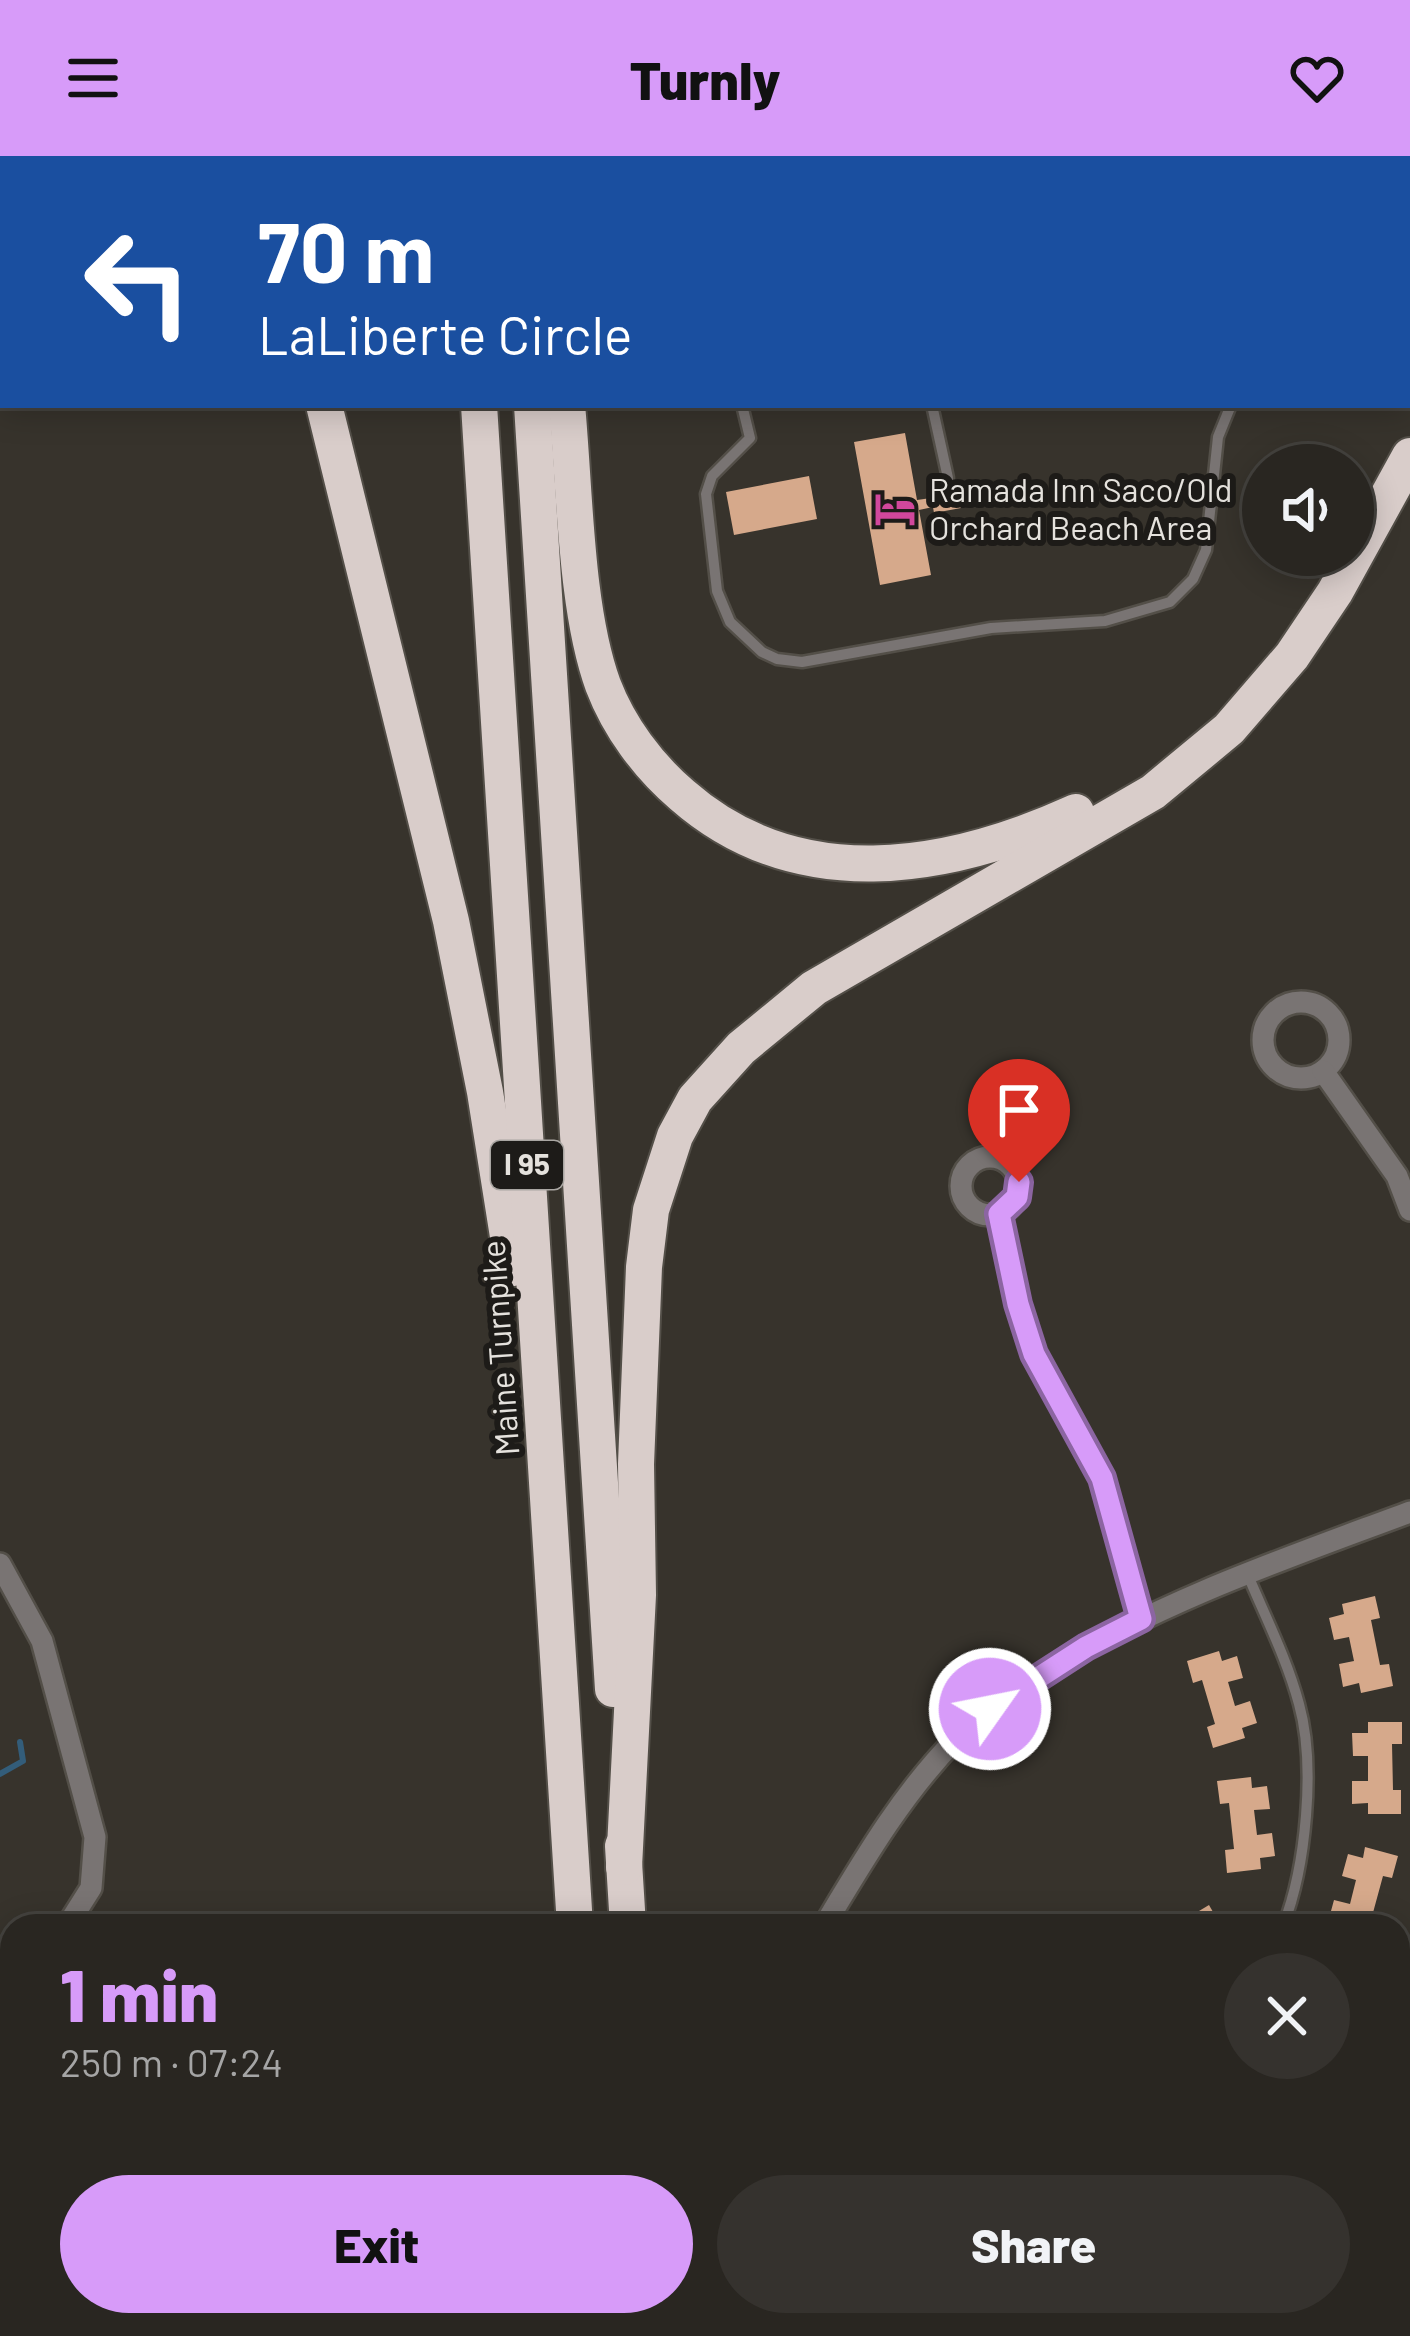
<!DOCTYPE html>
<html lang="en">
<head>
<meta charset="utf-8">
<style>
  :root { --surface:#292621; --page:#35322e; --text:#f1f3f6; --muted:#a5a5a5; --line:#45433f; --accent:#d79bf9 }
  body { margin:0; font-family:Barlow,sans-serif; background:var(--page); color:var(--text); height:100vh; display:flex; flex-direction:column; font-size:45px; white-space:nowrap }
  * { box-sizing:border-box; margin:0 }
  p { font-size:39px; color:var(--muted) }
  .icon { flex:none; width:66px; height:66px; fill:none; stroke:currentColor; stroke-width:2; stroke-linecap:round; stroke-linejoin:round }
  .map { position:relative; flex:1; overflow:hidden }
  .details { position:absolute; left:0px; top:1758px; width:1410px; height:423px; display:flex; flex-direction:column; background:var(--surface); border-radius:36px 36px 0 0; box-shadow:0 6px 30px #0003,0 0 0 3px var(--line) }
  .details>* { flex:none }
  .top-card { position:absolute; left:0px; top:0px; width:1410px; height:252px; box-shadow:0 6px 30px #0003,0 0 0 3px var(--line); background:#1a4fa0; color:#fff; overflow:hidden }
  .controls { position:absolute; left:1242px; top:288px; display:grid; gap:24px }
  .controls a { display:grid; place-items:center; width:132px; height:132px; border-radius:50%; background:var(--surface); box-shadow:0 6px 30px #0003,0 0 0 3px var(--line); font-size:60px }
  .pin { position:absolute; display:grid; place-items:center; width:102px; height:102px; color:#fff; margin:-123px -51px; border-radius:50% 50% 50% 0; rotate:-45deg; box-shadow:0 0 12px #0007 }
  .pin .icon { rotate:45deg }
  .me { position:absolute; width:132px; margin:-66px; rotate:57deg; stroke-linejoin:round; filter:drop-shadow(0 0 9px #0008) }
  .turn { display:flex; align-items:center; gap:42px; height:252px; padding:0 60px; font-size:54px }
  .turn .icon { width:156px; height:156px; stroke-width:2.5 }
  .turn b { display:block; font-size:84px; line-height:102px }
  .round { display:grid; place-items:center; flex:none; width:126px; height:126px; border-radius:63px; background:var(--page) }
  .headline { display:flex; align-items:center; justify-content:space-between; height:204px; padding:0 60px }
  h1 { font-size:72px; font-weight:800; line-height:90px; color:var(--accent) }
  .action { display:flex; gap:24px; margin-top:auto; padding:24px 60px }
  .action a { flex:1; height:138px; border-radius:72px; background:var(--accent); color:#111; font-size:48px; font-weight:800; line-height:138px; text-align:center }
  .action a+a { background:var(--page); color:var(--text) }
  header { display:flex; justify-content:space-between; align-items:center; height:156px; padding:0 60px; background:var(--accent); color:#111; font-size:54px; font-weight:800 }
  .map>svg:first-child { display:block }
</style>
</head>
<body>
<header><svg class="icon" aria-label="menu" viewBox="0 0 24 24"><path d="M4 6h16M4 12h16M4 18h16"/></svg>Turnly<svg class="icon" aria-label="heart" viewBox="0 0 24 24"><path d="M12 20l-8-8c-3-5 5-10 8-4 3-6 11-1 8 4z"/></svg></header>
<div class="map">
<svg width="1410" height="2180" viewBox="0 0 1410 2180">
  <rect width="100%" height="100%" fill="#37332c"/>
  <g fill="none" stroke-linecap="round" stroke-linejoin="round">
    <polyline stroke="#335d7a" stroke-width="6" points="0,1618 23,1605 20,1586"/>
  </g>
  <g fill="#d6a98b">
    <polygon points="905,277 917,344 931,342 931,337 958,332 961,352 934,357 933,351 919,354 931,419 880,429 854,286"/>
    <polygon points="809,320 817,363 734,379 726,336"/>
    <polygon points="1375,1440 1380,1462 1371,1464 1380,1509 1389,1508 1393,1530 1361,1537 1359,1527 1343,1531 1339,1508 1354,1505 1349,1481 1334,1484 1329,1462 1344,1458 1342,1448"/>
    <polygon points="1219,1495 1222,1505 1237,1500 1243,1522 1228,1526 1235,1550 1250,1545 1257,1567 1242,1572 1245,1582 1213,1592 1207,1571 1215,1568 1202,1524 1193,1527 1187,1505"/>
    <polygon points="1368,1566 1402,1566 1402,1588 1392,1588 1393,1634 1401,1634 1401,1658 1368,1658 1368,1647 1352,1648 1352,1625 1368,1625 1368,1600 1353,1600 1352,1577 1368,1577"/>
    <polygon points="1251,1621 1252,1632 1267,1630 1270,1653 1254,1654 1257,1679 1272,1677 1275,1700 1260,1702 1261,1713 1227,1717 1225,1694 1234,1693 1229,1647 1220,1648 1217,1625"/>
    <polygon points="1365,1691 1398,1700 1392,1722 1383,1720 1371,1764 1379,1766 1378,1770 1328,1766 1334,1744 1350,1748 1356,1724 1342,1720 1348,1698 1363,1702"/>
    <polygon points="1209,1749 1221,1770 1194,1770 1189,1761"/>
  </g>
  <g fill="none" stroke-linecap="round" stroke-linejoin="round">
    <g stroke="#534f48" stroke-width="15">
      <g id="lane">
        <polyline points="1129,0 1130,3"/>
        <polyline points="1407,164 1410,165"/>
        <polyline points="742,249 750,282 712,320 706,338 717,435 730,466 762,496 777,503 802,506 991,472 1105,465 1170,446 1193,423 1206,394 1218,281 1231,249"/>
        <polyline points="932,249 948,322"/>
        <path d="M1247,1417c18,43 40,86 52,131 17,61 7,163 -16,222"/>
      </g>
    </g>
    <g stroke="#534f48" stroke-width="26">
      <g id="street">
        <circle cx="1301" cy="884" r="38"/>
        <polyline points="1323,915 1397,1020 1410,1054"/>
        <circle cx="990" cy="1030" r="29"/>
        <polyline points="999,1058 1018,1148 1034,1198 1102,1322 1141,1463"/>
        <polyline points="0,1408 42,1485 95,1681 91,1732 67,1770"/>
        <path d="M824,1770c39,-65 78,-132 131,-186 29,-29 62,-50 96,-71 112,-69 236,-111 359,-157"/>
        <polyline points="0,1819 12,1812"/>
        <polyline points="765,2169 766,2180"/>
      </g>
    </g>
    <g stroke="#534f48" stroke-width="40">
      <g id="highway">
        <polyline points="300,0 300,3"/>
        <polyline points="434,0 434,3"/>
        <polyline points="464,0 464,3"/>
        <polyline points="516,0 517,3"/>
        <polyline points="544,0 544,3"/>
        <polyline points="324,249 451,765 485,936 513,1112"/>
        <polyline points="479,249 575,1770"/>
        <polyline points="532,249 613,1533"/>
        <path d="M567,249c8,84 8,203 36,280 16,42 45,81 79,110 115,101 264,76 394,17"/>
        <polyline points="623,1690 628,1770"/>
        <polyline points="624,1711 638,1439 636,1308 644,1111 651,1054 675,980 695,943 741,892 814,832 1153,636 1229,573 1292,500 1335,436 1410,300"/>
        <polyline points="600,2169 601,2180"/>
        <polyline points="655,2169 656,2180"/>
      </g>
    </g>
    <use href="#lane" stroke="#797473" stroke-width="10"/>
    <use href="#street" stroke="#797473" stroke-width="21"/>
    <use href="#highway" stroke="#d9cdca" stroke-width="36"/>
  </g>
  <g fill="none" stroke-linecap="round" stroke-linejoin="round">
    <g stroke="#8c65a2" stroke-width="30">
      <polyline id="route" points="990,1553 1086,1491 1141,1463 1102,1322 1034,1198 1018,1148 999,1058 1017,1041 1019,1026"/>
    </g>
    <use href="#route" stroke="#d79bf9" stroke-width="21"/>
  </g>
  <defs>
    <g id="hotel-bare" transform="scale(3.24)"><path d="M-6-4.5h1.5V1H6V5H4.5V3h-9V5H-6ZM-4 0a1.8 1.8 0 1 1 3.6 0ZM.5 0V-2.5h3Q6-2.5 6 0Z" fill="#d1479c" stroke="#1d1b18" stroke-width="2.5" paint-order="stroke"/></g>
  </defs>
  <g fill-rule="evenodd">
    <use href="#hotel-bare" x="895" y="353"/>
  </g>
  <g text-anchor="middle" stroke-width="12" stroke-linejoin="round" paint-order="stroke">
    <rect fill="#1d1b18" stroke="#a9a6a2" stroke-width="3" x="491" y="985" width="72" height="48" rx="9"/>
    <g font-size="30" font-weight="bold" fill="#e5e2dd">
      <text x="527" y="1019">I 95</text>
    </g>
    <g font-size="33" fill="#e5e2dd" stroke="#1d1b18" text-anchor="start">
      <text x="929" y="346">Ramada Inn Saco/Old<tspan x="929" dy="38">Orchard Beach Area</tspan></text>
    </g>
    <g font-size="33" fill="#e5e2dd" stroke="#1d1b18">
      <text transform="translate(500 1192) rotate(-94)" y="12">Maine Turnpike</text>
    </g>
  </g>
</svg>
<div class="controls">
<a><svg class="icon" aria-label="sound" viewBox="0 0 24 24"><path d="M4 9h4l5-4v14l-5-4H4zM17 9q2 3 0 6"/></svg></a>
</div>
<div class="pin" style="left:1019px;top:1026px;background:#d93025"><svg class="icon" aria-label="arrive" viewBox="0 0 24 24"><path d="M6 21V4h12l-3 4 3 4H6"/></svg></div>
<svg class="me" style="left:990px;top:1553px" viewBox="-20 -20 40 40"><circle r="17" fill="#d79bf9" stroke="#fff" stroke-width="3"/><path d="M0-11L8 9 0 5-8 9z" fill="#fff"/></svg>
<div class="top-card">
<div class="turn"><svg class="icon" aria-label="left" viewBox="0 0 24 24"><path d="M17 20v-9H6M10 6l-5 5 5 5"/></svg><div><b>70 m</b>LaLiberte Circle</div></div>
</div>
<section class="details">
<div class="headline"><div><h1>1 min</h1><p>250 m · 07:24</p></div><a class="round"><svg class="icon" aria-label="close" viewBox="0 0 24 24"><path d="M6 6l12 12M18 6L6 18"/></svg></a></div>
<div class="action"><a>Exit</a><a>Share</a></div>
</section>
</div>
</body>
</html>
